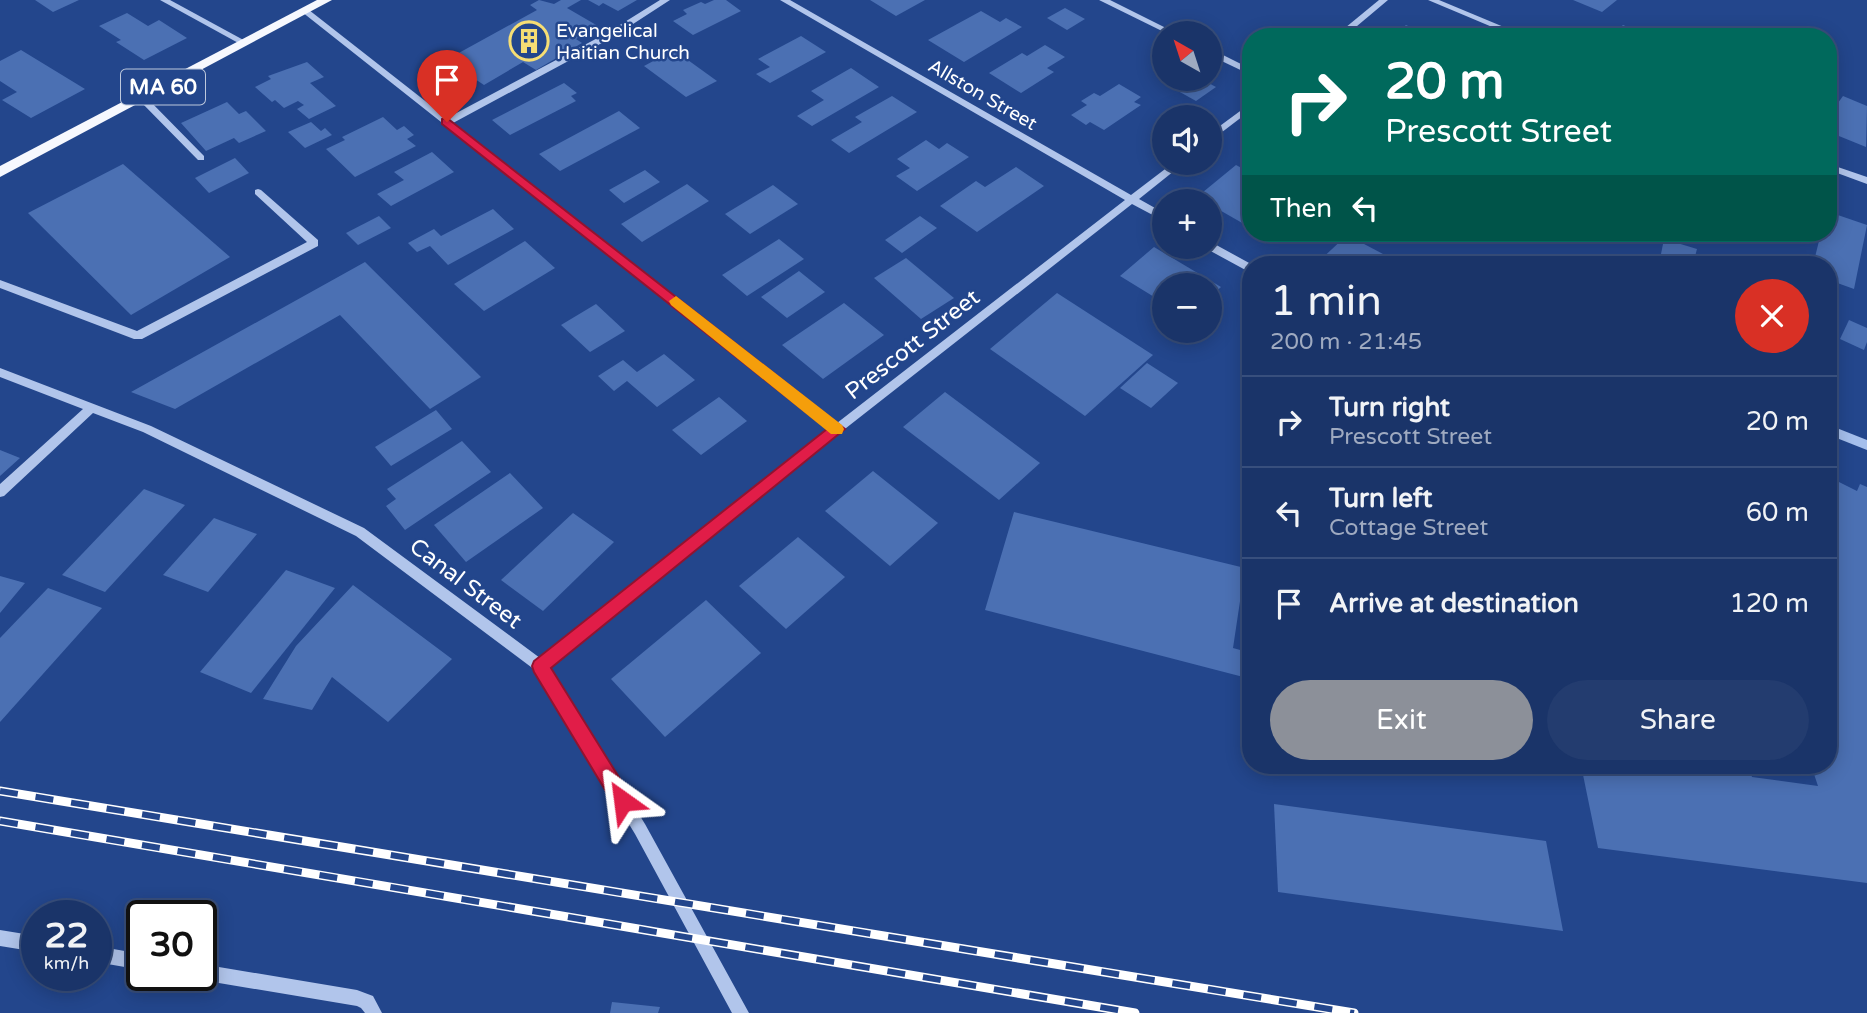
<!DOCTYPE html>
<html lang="en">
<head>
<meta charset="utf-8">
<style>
  :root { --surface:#1a3469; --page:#233c6f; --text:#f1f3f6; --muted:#9faac0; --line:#384f7d; --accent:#8c9099 }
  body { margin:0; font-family:"Varela Round",sans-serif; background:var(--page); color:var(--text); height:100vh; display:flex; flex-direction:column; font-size:26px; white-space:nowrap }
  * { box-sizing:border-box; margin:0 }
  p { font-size:23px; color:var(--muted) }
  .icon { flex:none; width:38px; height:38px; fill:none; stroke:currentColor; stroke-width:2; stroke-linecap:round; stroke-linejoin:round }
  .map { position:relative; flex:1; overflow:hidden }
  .panel { position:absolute; left:1242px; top:256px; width:595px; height:518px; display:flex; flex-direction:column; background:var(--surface); border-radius:28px; box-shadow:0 4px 18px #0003,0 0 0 2px var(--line) }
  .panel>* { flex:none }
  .top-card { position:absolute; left:1242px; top:28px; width:595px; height:214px; border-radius:28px; box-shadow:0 4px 18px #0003,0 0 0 2px var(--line); background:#00695c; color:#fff; overflow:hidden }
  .needle { width:46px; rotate:321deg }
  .tools { position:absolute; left:1152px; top:21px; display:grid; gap:14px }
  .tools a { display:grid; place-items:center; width:70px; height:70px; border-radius:50%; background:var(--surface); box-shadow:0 4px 18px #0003,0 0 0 2px var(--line); font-size:35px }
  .speed { position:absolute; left:21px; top:900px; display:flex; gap:14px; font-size:35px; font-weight:700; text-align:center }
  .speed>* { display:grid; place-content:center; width:91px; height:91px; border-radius:50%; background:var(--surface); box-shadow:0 4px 18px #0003,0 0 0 2px var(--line); line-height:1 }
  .speed small { font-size:18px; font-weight:400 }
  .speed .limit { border:4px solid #111; border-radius:10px; background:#fff; color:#111 }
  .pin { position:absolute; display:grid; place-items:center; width:60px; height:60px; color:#fff; margin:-72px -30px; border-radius:50% 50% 50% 0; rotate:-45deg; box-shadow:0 0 7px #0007 }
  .pin .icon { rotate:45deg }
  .me { position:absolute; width:77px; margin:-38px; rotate:329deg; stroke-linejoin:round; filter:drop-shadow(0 0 5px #0008) }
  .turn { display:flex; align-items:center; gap:24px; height:147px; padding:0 28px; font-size:32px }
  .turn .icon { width:91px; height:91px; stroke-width:2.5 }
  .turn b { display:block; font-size:49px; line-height:60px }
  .then { display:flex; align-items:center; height:66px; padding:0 28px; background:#0003; gap:14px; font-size:26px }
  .round { display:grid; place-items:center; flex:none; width:74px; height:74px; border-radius:37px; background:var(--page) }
  .overview { display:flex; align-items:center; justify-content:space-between; height:119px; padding:0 28px }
  h1 { font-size:42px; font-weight:600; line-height:52px }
  .button { display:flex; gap:14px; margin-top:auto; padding:14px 28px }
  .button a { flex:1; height:80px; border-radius:42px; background:var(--accent); color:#fff; font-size:28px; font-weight:600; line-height:80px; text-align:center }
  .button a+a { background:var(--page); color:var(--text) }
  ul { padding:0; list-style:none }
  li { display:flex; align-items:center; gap:21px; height:91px; padding:0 28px; border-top:2px solid var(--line) }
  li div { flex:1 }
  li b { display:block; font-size:26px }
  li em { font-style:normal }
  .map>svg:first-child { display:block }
</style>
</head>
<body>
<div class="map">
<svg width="1867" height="1013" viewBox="0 0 1867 1013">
  <rect width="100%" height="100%" fill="#23468c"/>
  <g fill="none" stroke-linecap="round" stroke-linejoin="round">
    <polygon fill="#a5bfec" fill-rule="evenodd" points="1829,425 1867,440 1867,450 1829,435"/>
  </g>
  <g fill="#4b70b3">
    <polygon points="35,0 79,0 53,12"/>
    <polygon points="539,0 554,4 561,0 581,0 567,8 598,26 576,39 582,43 536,70 523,62 484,85 446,60 537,10 530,5"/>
    <polygon points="588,0 637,0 618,11 603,3 599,6"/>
    <polygon points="714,0 726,0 741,11 693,35 673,21 687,14 683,10 701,2 705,4"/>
    <polygon points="870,0 925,0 896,16"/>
    <polygon points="1573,0 1617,0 1602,12"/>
    <polygon points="1065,8 1085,19 1067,30 1047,18"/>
    <polygon points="981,11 1000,22 1006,18 1022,27 964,62 928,40"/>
    <polygon points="127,13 148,26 159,20 187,38 144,60 116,42 121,40 99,26"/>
    <polygon points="1406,25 1431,37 1392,37"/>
    <polygon points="1623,25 1651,37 1611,37"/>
    <polygon points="801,36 826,52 770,83 756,74 770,67 758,59"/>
    <polygon points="1045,45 1065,57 1047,68 1054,72 1021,93 989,73 1022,53 1027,56"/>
    <polygon points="21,50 85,89 31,118 2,100 17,92 0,81 0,61"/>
    <polygon points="674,50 717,81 686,97 644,66"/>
    <polygon points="307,62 324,77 310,83 336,106 309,119 297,109 304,105 298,101 284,108 275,100 272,102 255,87 271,79 268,76"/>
    <polygon points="851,68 879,87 812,126 797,116 824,100 811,91"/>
    <polygon points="1166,79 1201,79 1216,87 1196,101 1162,82"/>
    <polygon points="564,83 577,93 571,96 576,101 510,135 492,120"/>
    <polygon points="1119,84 1141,97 1134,102 1141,105 1104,130 1090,122 1086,125 1071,115 1087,105 1081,101 1094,93 1100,96"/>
    <polygon points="892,96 917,112 849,153 831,140 862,122 855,117"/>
    <polygon points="1843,96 1867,106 1866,147 1829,132 1829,104 1835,107"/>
    <polygon points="227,102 239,114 246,111 266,131 239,143 234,138 206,151 181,123"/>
    <polygon points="619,111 640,128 560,171 539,154"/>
    <polygon points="383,117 397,130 404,126 414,135 407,139 416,146 355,177 326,149 345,140 342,137"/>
    <polygon points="311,122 321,131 325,128 332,135 305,148 288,132"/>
    <polygon points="926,140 939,149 947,143 969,157 917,191 896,176 910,168 897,159"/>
    <polygon points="432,152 454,172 391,206 377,194 404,180 394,172"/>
    <polygon points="235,158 249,173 209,193 195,178"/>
    <polygon points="123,164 230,257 131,315 28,213"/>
    <polygon points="1236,165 1251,173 1251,228 1209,204 1209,201 1197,197"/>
    <polygon points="1016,167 1044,186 977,232 940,206 976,181 985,187"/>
    <polygon points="645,170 660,182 624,203 609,190"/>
    <polygon points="687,184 709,201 642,242 621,224"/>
    <polygon points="773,185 798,204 750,234 725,214"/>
    <polygon points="493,209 514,229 448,265 430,246 417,252 408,243 434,229 441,236"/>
    <polygon points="1829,212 1867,225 1854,289 1829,280 1829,264 1814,261 1821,233 1829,233"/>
    <polygon points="379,216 391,228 358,245 346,233"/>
    <polygon points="920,216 937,228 902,253 885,240"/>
    <polygon points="1347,235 1402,264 1316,264"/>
    <polygon points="779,239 804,259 747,296 722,275"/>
    <polygon points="1664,239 1697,249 1693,264 1676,264 1660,259"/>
    <polygon points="525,241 555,268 484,311 454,284"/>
    <polygon points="1154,247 1221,287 1209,298 1209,285 1164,285 1164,303 1120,276"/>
    <polygon points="906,258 954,298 921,319 874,278"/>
    <polygon points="365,262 481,377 430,409 340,315 175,409 131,392"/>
    <polygon points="799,271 825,292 787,318 761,297"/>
    <polygon points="1057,293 1153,355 1085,416 990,349"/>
    <polygon points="844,303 884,335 823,379 782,345"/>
    <polygon points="596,304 625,331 590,352 561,325"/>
    <polygon points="1849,320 1867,328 1867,342 1864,350 1840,339"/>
    <polygon points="664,354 695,380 657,407 627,381 614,391 598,376 623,360 637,372"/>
    <polygon points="1147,363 1178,383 1151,408 1120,388"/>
    <polygon points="945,392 1040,463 999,500 903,427"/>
    <polygon points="719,397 747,421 701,455 672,430"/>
    <polygon points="436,410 452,429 391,466 375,447"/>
    <polygon points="462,441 491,472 405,530 386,506 396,499 387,489"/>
    <polygon points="0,450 20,458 0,476"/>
    <polygon points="873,471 938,523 890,566 825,511"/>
    <polygon points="510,473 543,508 466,562 434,525"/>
    <polygon points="1829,477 1857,491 1860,484 1867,487 1867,883 1598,848 1581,765 1748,765 1752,777 1818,786 1811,765 1829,765"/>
    <polygon points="144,489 185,505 105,592 62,575"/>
    <polygon points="1014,512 1245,568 1233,648 1251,653 1251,679 985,610"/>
    <polygon points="573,513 614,542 543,611 501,580"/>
    <polygon points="214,518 257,534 208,592 163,575"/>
    <polygon points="798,537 845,577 786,629 739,586"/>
    <polygon points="286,570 335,588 251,693 200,672"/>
    <polygon points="0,576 25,583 0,613"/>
    <polygon points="353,585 452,659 388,722 332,677 312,710 263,699 296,646"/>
    <polygon points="48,588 102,608 0,722 0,638"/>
    <polygon points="706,600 761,653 665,737 611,679"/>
    <polygon points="1274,804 1546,841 1563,931 1278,892"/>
    <polygon points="612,1002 660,1007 658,1013 610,1013"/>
  </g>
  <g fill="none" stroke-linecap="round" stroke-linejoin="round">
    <g fill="#b1c5eb" fill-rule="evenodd">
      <polygon points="160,0 170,0 249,43 242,45"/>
      <polygon points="660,0 670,0 613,37 453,123 837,423 1125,200 780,0 790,0 1131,195 1173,163 1184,163 1139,199 1164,213 1164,221 1132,204 841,432 548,667 645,824 749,1013 732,1013 635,834 535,670 356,536 143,432 93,413 4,496 0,497 0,484 83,409 0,377 0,368 151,426 364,528 540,658 829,429 302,12 309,10 447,118 607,33"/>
      <polygon points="1099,0 1110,0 1176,33 1166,33"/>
      <polygon points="1379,0 1388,0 1344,37 1334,37"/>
      <polygon points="1428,0 1439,0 1528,37 1516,37"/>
      <polygon points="1209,48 1251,69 1251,75 1209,55"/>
      <polygon points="142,95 145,96 204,156 204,160 198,160 139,100 137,98"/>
      <polygon points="1251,103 1251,110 1209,142 1209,134"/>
      <polygon points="1829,164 1867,177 1867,184 1829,170"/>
      <polygon points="258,189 261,190 318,240 318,246 142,339 134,339 0,288 0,280 137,331 307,242 255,194 255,190"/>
      <polygon points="1209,241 1251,264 1251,273 1205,248 1209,247"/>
      <polygon points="0,930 37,936 37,952 0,946"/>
      <polygon points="96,946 142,954 142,970 96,962"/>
      <polygon points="201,964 357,990 373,996 382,1013 365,1013 361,1008 357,1006 201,980 195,978 194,975 201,975"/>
    </g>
    <polygon fill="#f6f8fe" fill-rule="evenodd" points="317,0 332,0 0,177 0,166"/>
    <g stroke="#fff" stroke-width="9">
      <g id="rail">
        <polyline points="0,791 1354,1013"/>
        <polyline points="0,821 1135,1013"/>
      </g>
    </g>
    <use href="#rail" stroke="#23468c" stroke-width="6" stroke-dasharray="18" stroke-linecap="butt"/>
  </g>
  <polygon fill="#e11d48" stroke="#92132f" stroke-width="2" points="447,118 845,429 551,668 630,795 632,801 630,808 623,811 616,808 534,672 532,666 534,661 827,429 442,124 442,119"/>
  <polygon fill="#f59e0b" points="676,296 842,425 844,429 842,434 831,434 671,305 669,301"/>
  <defs>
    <g id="building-ring" transform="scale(2.0125)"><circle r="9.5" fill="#23468c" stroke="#f6de74" stroke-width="1.5"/><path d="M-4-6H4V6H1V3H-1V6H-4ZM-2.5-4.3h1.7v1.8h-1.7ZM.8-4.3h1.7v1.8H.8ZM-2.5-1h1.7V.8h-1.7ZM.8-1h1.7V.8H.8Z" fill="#f6de74"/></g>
  </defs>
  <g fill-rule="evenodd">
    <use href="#building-ring" x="529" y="41"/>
  </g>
  <g text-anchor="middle" stroke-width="5" stroke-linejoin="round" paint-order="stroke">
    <g font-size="19" fill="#fff" stroke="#23468c" text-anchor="start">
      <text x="556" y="37">Evangelical<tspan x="556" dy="22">Haitian Church</tspan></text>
    </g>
    <g font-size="19" fill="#fff" stroke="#23468c">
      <text transform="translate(983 94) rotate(30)" y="7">Allston Street</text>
    </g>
    <rect fill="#23468c" stroke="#bdc8dc" stroke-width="2" x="121" y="69.5" width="84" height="35" rx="5"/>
    <g font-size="21" font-weight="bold" fill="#fff">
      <text x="163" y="94">MA 60</text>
    </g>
    <g font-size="23" fill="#fff" stroke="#23468c">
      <text transform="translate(912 344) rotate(-38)" y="8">Prescott Street</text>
      <text transform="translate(466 583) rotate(37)" y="8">Canal Street</text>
    </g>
  </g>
</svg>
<div class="tools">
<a><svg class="needle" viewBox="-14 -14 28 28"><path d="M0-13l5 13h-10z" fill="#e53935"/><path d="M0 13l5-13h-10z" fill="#9faac0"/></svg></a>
<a><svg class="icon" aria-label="sound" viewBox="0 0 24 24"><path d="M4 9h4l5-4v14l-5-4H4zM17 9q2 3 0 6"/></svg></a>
<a>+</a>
<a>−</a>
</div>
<div class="speed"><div>22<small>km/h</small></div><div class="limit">30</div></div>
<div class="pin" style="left:447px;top:122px;background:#d93025"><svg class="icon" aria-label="arrive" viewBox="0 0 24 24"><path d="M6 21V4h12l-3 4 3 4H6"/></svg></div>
<svg class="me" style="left:623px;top:801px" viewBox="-20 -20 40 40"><path d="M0-17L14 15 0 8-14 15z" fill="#e11d48" stroke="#fff" stroke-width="4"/></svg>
<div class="top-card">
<div class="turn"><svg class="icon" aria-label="right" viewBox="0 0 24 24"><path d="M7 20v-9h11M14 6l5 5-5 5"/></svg><div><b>20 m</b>Prescott Street</div></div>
<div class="then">Then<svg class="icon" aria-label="left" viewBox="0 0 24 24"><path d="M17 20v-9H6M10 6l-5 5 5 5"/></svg></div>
</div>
<section class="panel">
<div class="overview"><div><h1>1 min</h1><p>200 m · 21:45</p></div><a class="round" style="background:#d93025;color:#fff"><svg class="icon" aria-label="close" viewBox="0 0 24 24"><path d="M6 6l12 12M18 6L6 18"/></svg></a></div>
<ul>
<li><svg class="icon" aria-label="right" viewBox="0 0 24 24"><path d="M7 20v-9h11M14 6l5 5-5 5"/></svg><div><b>Turn right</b><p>Prescott Street</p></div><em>20 m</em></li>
<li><svg class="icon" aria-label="left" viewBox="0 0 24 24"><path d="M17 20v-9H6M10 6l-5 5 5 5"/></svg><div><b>Turn left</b><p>Cottage Street</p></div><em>60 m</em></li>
<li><svg class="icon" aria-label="arrive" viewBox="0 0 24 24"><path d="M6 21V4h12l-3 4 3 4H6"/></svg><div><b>Arrive at destination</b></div><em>120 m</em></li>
</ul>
<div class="button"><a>Exit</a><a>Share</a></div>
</section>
</div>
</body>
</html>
